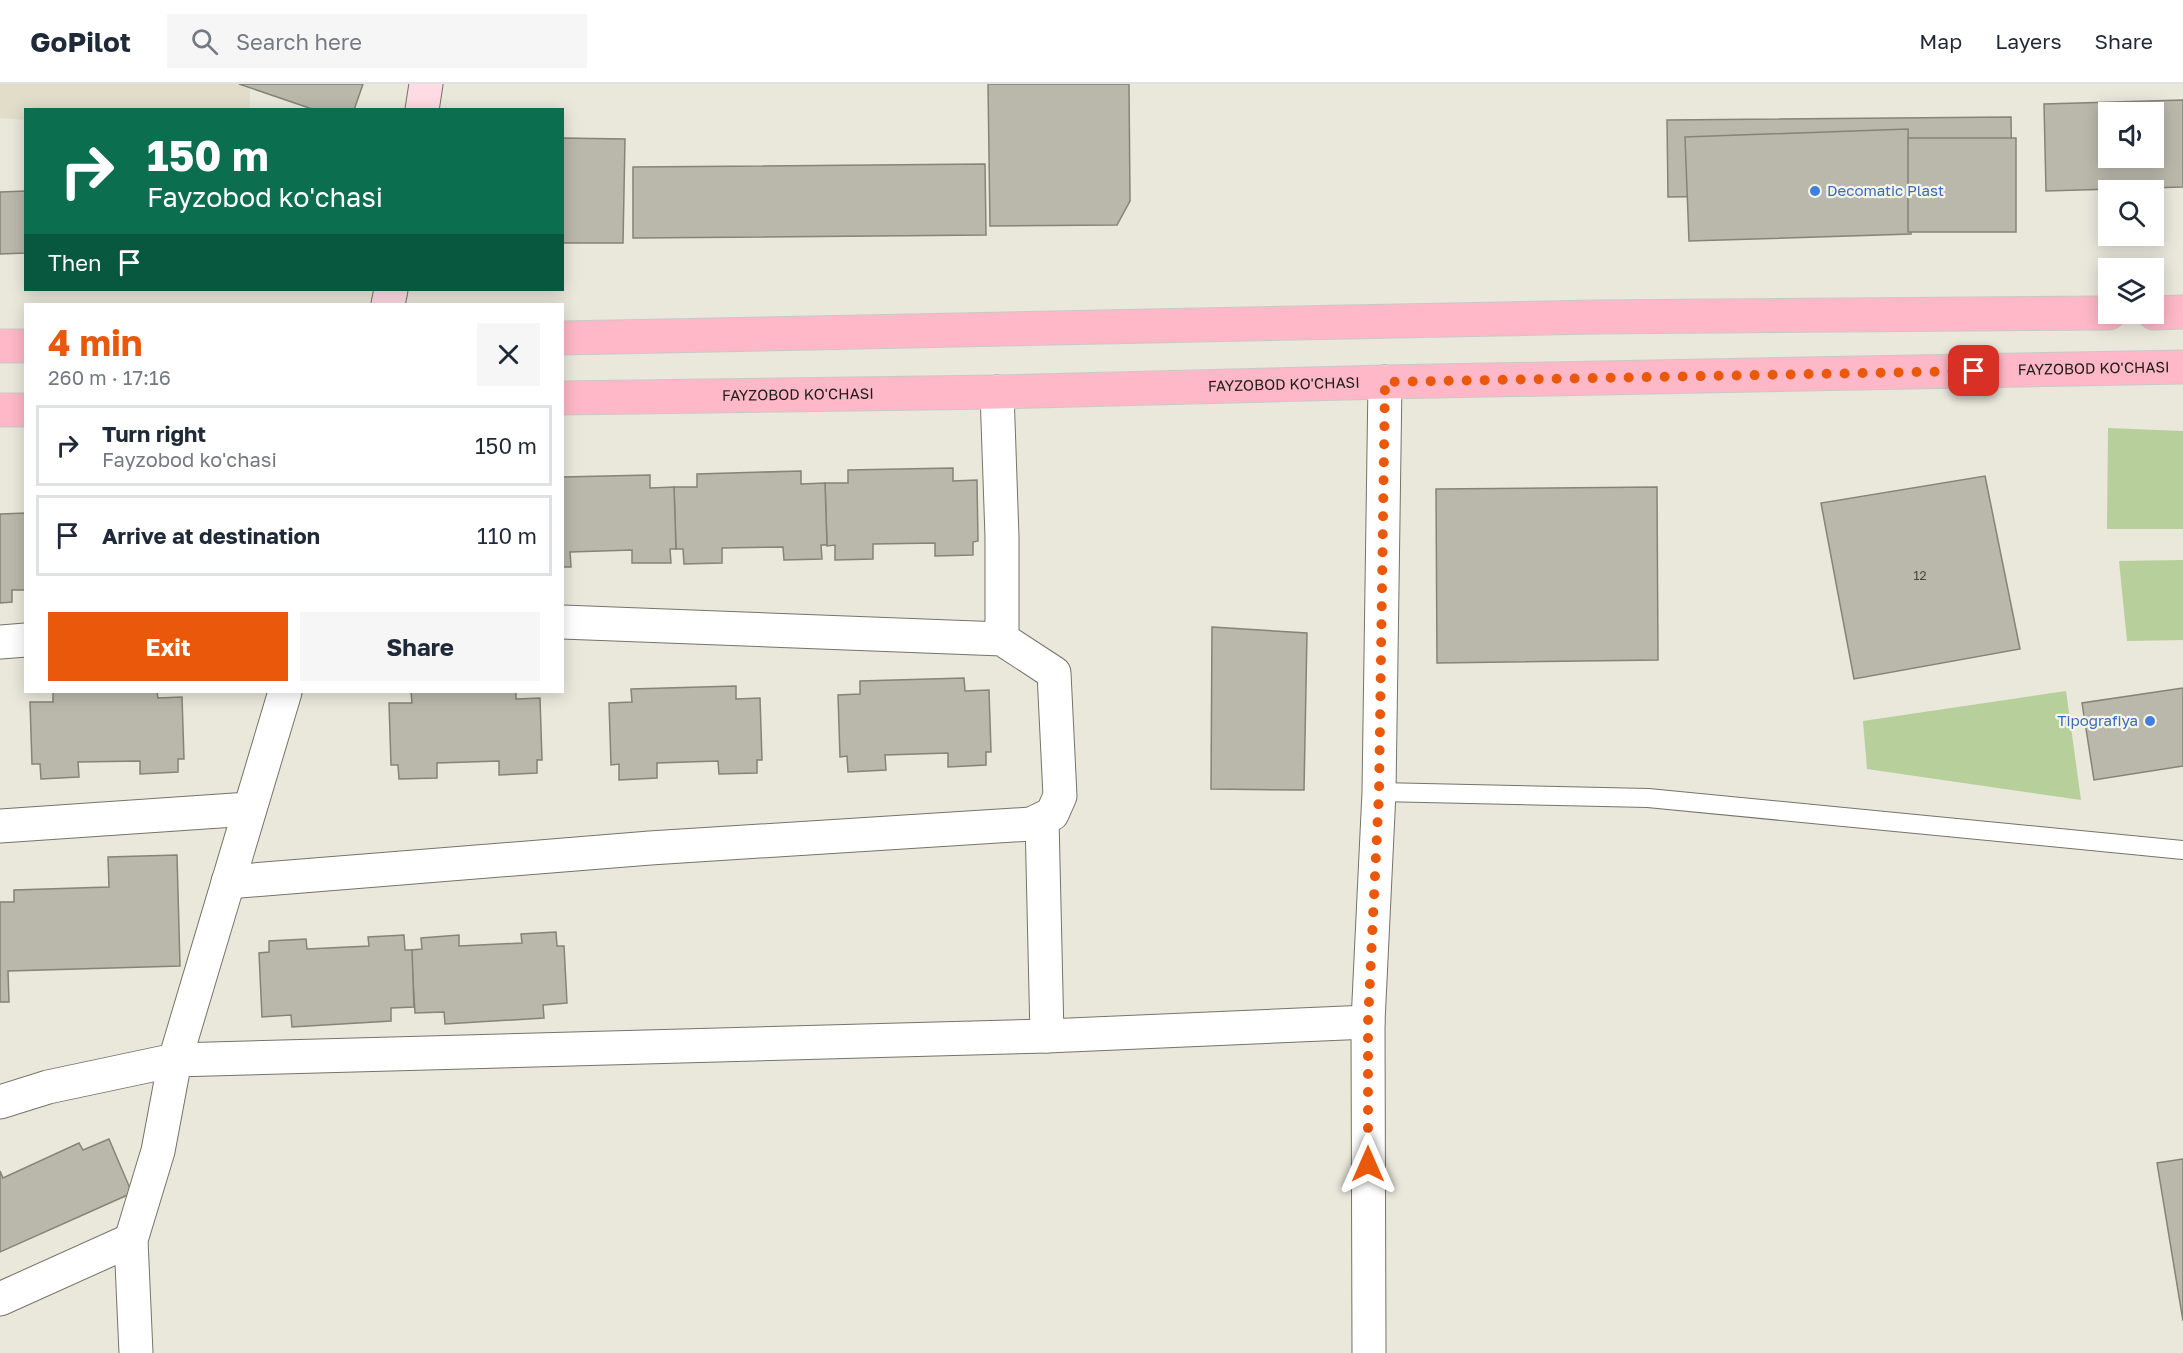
<!DOCTYPE html>
<html lang="en">
<head>
<meta charset="utf-8">
<style>
  :root { --surface:#fff; --page:#f6f6f7; --text:#1f2937; --muted:#747a83; --line:#e0e1e3; --accent:#ea580c }
  body { margin:0; font-family:"Golos Text",sans-serif; background:var(--page); color:var(--text); height:100vh; display:flex; flex-direction:column; font-size:22px; white-space:nowrap }
  * { box-sizing:border-box; margin:0 }
  p { font-size:20px; color:var(--muted) }
  .icon { flex:none; width:33px; height:33px; fill:none; stroke:currentColor; stroke-width:2; stroke-linecap:round; stroke-linejoin:round }
  .map { position:relative; flex:1; overflow:hidden }
  .drawer { position:absolute; left:24px; top:219px; width:540px; height:390px; display:flex; flex-direction:column; background:var(--surface); border-radius:0px; box-shadow:0 3px 15px #0003 }
  .drawer>* { flex:none }
  .guide { position:absolute; left:24px; top:24px; width:540px; height:183px; border-radius:0px; box-shadow:0 3px 15px #0003; background:#0b6e4f; color:#fff; overflow:hidden }
  .buttons { position:absolute; left:2098px; top:18px; display:grid; gap:12px }
  .buttons a { display:grid; place-items:center; width:66px; height:66px; border-radius:0px; background:var(--surface); box-shadow:0 3px 15px #0003; font-size:30px }
  .pin { position:absolute; display:grid; place-items:center; width:51px; height:51px; color:#fff; margin:-26px; border-radius:12px; box-shadow:0 3px 9px #0006 }
  .me { position:absolute; width:66px; margin:-33px; rotate:0deg; stroke-linejoin:round; filter:drop-shadow(0 0 4px #0008) }
  .turn { display:flex; align-items:center; gap:21px; height:126px; padding:0 24px; font-size:27px }
  .turn .icon { width:78px; height:78px; stroke-width:2.5 }
  .turn b { display:block; font-size:42px; line-height:51px }
  .then { display:flex; align-items:center; height:57px; padding:0 24px; background:#0003; gap:12px; font-size:22px }
  .round { display:grid; place-items:center; flex:none; width:63px; height:63px; border-radius:0px; background:var(--page) }
  .headline { display:flex; align-items:center; justify-content:space-between; height:102px; padding:0 24px }
  h1 { font-size:36px; font-weight:700; line-height:45px; color:var(--accent) }
  .action { display:flex; gap:12px; margin-top:auto; padding:12px 24px }
  .action a { flex:1; height:69px; border-radius:0px; background:var(--accent); color:#fff; font-size:24px; font-weight:700; line-height:69px; text-align:center }
  .action a+a { background:var(--page); color:var(--text) }
  ul { padding:0; list-style:none }
  li { display:flex; align-items:center; gap:18px; height:81px; margin:0 12px 9px; padding:0 12px; border:3px solid var(--line); border-radius:0px }
  li div { flex:1 }
  li b { display:block; font-size:22px }
  li em { font-style:normal }
  header { display:flex; align-items:center; gap:36px; box-sizing:border-box; height:84px; padding:0 30px; background:var(--surface); border-bottom:2px solid var(--line) }
  header strong { font-size:28px }
  nav { display:flex; gap:33px; margin-inline-start:auto; font-size:21px }
  .search { width:420px; height:54px; background:var(--page); display:flex; align-items:center; gap:15px; box-sizing:border-box; padding:0 21px; border-radius:0px; color:var(--muted); font-size:22px }
  .map>svg:first-child { display:block }
</style>
</head>
<body>
<header>
<strong>GoPilot</strong>
<div class="search"><svg class="icon" aria-label="search" viewBox="0 0 24 24"><circle cx="10" cy="10" r="6"/><path d="M15 15l6 6"/></svg>Search here</div>
<nav><a>Map</a><a>Layers</a><a>Share</a></nav>
</header>
<div class="map">
<svg width="2183" height="1269" viewBox="0 0 2183 1269">
  <rect width="100%" height="100%" fill="#eae7db"/>
  <polygon fill="#e2ddc9" points="0,0 250,0 250,25 26,26 25,36 0,34"/>
  <g fill="#b7cf9b">
    <polygon points="2108,344 2183,347 2183,445 2107,445"/>
    <polygon points="2183,476 2183,556 2127,557 2119,477"/>
    <polygon points="2066,607 2081,716 1867,685 1863,637"/>
  </g>
  <g fill="#bab7ab" stroke="#868378" stroke-width="1.5" fill-rule="evenodd">
    <polygon points="239,0 363,0 354,26 315,26"/>
    <polygon points="988,0 1129,0 1130,117 1117,141 990,142"/>
    <path d="M2183,16v87l-137,4 -2,-87zM2109,28h45v46h-45z"/>
    <polygon points="2011,33 2012,108 1668,113 1667,36"/>
    <polygon points="1908,45 1911,150 1689,157 1685,53"/>
    <polygon points="562,54 625,55 623,159 562,159"/>
    <rect x="1908" y="54" width="108" height="94"/>
    <polygon points="985,80 986,151 633,154 633,83"/>
    <polygon points="26,107 26,169 0,170 0,108"/>
    <polygon points="953,384 953,397 977,396 978,457 973,458 973,471 935,472 935,459 873,460 873,475 835,476 835,461 827,462 825,399 848,399 848,386"/>
    <polygon points="801,387 801,400 825,399 827,461 821,461 822,475 784,476 783,463 722,464 722,479 684,480 683,465 676,465 674,403 697,403 697,390"/>
    <polygon points="650,391 650,404 674,403 676,465 670,465 671,479 632,479 632,466 570,468 571,483 562,483 562,393"/>
    <polygon points="1985,392 2020,565 1854,595 1821,419"/>
    <polygon points="1657,403 1658,576 1437,579 1436,405"/>
    <polygon points="26,429 26,506 12,506 12,518 0,519 0,430"/>
    <polygon points="1212,543 1307,549 1304,706 1211,705"/>
    <polygon points="964,594 965,607 989,606 991,668 986,668 986,681 948,683 948,669 885,671 886,686 848,688 847,672 840,673 838,611 860,610 860,597"/>
    <polygon points="736,602 736,615 760,614 762,676 757,676 757,689 719,690 718,677 657,679 657,694 619,696 619,680 611,681 609,619 632,618 631,605"/>
    <polygon points="2183,604 2183,682 2094,696 2082,619"/>
    <polygon points="53,608 157,608 158,614 182,613 184,675 178,675 178,688 140,690 140,677 78,678 79,693 41,695 40,680 32,680 30,618 53,618"/>
    <polygon points="411,608 516,608 516,615 540,614 542,676 537,676 537,689 499,691 499,677 437,679 437,694 399,695 398,681 391,681 389,619 412,619"/>
    <polygon points="177,771 180,882 8,887 9,918 0,918 0,818 14,818 14,806 109,803 108,773"/>
    <polygon points="556,848 557,862 564,862 567,919 543,921 544,934 445,940 444,928 415,929 411,866 422,865 421,854 459,851 459,862 522,859 521,850"/>
    <polygon points="404,851 405,866 412,866 414,923 391,924 391,937 292,943 291,931 262,933 259,869 269,868 269,857 306,855 307,865 369,862 368,853"/>
    <polygon points="109,1055 132,1109 0,1168 0,1087 3,1094 79,1059 83,1066"/>
    <polygon points="2183,1075 2183,1237 2157,1079"/>
  </g>
  <g fill="none" stroke-linecap="round" stroke-linejoin="round">
    <g stroke="#767368" stroke-width="20">
      <polyline id="lane" points="1379,708 1648,714 2183,766"/>
    </g>
    <g stroke="#767368" stroke-width="35">
      <g id="street">
        <polyline points="997,308 1002,453 1002,555"/>
        <polyline points="0,558 26,556"/>
        <polyline points="1042,735 1047,952"/>
        <polyline points="0,742 249,725"/>
        <polyline points="228,798 650,764 1031,740 1052,730 1060,712 1054,589 1002,555 562,538"/>
        <polyline points="0,1018 48,1003 175,976 1047,952 1368,938"/>
        <polyline points="0,1215 131,1156"/>
        <polyline points="136,1269 131,1156 158,1067 175,976 285,608"/>
        <polyline points="1369,1269 1368,938 1379,708 1385,298"/>
      </g>
    </g>
    <g stroke="#767368" stroke-width="35">
      <g id="secondary">
        <polyline points="422,26 426,0"/>
        <polyline points="388,220 391,206"/>
      </g>
    </g>
    <g stroke="#c9c9c8" stroke-width="35">
      <g id="primary">
        <polyline points="2154,229 2183,228"/>
        <polyline points="562,254 1594,233 2109,229"/>
        <polyline points="0,262 26,262"/>
        <path id="s1" d="M562,314l435,-6 388,-10 798,-15"/>
        <polyline points="0,326 26,326"/>
      </g>
    </g>
    <use href="#lane" stroke="#fff" stroke-width="18"/>
    <use href="#street" stroke="#fff" stroke-width="33"/>
    <use href="#secondary" stroke="#ffdbe3" stroke-width="33"/>
    <use href="#primary" stroke="#feb8c7" stroke-width="33"/>
  </g>
  <g fill="none" stroke-linecap="round" stroke-linejoin="round">
    <polyline stroke="#ea580c" stroke-width="10" stroke-dasharray="0 18" points="1368,1080 1368,938 1379,708 1385,298 1974,287"/>
  </g>
  <g fill="#3f7fe0" stroke="#f7f5e8" stroke-width="2">
    <circle cx="1815" cy="107" r="6"/>
    <circle cx="2150" cy="637" r="6"/>
  </g>
  <g text-anchor="middle" stroke-width="4.5" stroke-linejoin="round" paint-order="stroke">
    <g font-size="12" fill="#46443e">
      <text x="1920" y="496">12</text>
    </g>
    <g font-size="15" fill="#366cbe" stroke="#f7f5e8" text-anchor="start">
      <text x="1827" y="112">Decomatic Plast</text>
      <text x="2138" y="642" text-anchor="end">Tipografiya</text>
    </g>
    <g font-size="15" fill="#1f1e1a" stroke="#f7f5e8">
      <text dy="5" stroke="none"><textPath href="#s1" startOffset="1532">FAYZOBOD KO'CHASI</textPath></text>
      <text dy="5" stroke="none"><textPath href="#s1" startOffset="722">FAYZOBOD KO'CHASI</textPath></text>
      <text dy="5" stroke="none"><textPath href="#s1" startOffset="236">FAYZOBOD KO'CHASI</textPath></text>
    </g>
  </g>
</svg>
<div class="buttons">
<a><svg class="icon" aria-label="sound" viewBox="0 0 24 24"><path d="M4 9h4l5-4v14l-5-4H4zM17 9q2 3 0 6"/></svg></a>
<a><svg class="icon" aria-label="search" viewBox="0 0 24 24"><circle cx="10" cy="10" r="6"/><path d="M15 15l6 6"/></svg></a>
<a><svg class="icon" aria-label="layers" viewBox="0 0 24 24"><path d="M12 4l9 5-9 5-9-5zM3 14l9 5 9-5"/></svg></a>
</div>
<div class="pin" style="left:1974px;top:287px;background:#d93025"><svg class="icon" aria-label="arrive" viewBox="0 0 24 24"><path d="M6 21V4h12l-3 4 3 4H6"/></svg></div>
<svg class="me" style="left:1368px;top:1080px" viewBox="-20 -20 40 40"><path d="M0-17L14 15 0 8-14 15z" fill="#ea580c" stroke="#fff" stroke-width="4"/></svg>
<div class="guide">
<div class="turn"><svg class="icon" aria-label="right" viewBox="0 0 24 24"><path d="M7 20v-9h11M14 6l5 5-5 5"/></svg><div><b>150 m</b>Fayzobod ko'chasi</div></div>
<div class="then">Then<svg class="icon" aria-label="arrive" viewBox="0 0 24 24"><path d="M6 21V4h12l-3 4 3 4H6"/></svg></div>
</div>
<section class="drawer">
<div class="headline"><div><h1>4 min</h1><p>260 m · 17:16</p></div><a class="round"><svg class="icon" aria-label="close" viewBox="0 0 24 24"><path d="M6 6l12 12M18 6L6 18"/></svg></a></div>
<ul>
<li><svg class="icon" aria-label="right" viewBox="0 0 24 24"><path d="M7 20v-9h11M14 6l5 5-5 5"/></svg><div><b>Turn right</b><p>Fayzobod ko'chasi</p></div><em>150 m</em></li>
<li><svg class="icon" aria-label="arrive" viewBox="0 0 24 24"><path d="M6 21V4h12l-3 4 3 4H6"/></svg><div><b>Arrive at destination</b></div><em>110 m</em></li>
</ul>
<div class="action"><a>Exit</a><a>Share</a></div>
</section>
</div>
</body>
</html>
